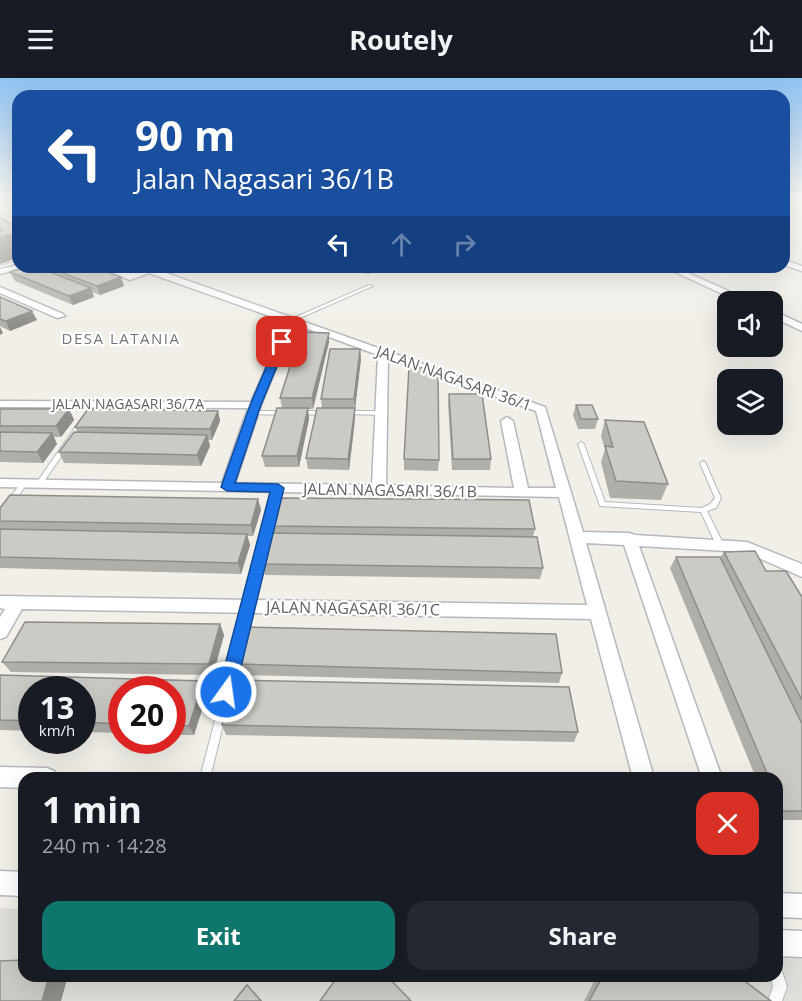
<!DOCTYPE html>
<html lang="en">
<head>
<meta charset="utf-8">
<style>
  :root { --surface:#171b24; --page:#242831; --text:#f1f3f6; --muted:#9ea1a6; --accent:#0f766e }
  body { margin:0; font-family:"Open Sans",sans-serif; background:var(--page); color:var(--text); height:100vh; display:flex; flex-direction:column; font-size:22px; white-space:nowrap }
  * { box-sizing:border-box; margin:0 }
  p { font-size:20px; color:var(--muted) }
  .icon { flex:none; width:33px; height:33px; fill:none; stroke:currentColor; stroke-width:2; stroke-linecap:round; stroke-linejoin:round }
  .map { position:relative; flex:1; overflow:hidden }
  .panel { position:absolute; left:18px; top:694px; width:765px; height:210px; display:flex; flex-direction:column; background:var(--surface); border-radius:18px; box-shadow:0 6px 24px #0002 }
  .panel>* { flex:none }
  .guide { position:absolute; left:12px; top:12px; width:778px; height:183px; border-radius:18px; box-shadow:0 6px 24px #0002; background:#1a4fa0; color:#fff; overflow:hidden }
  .controls { position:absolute; left:717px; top:213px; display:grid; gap:12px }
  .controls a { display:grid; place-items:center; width:66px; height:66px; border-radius:12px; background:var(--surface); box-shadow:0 6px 24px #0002; font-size:30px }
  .speed { position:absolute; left:18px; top:598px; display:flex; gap:12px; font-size:30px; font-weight:700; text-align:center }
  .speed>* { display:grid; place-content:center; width:78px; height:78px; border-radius:50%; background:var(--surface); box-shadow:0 6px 24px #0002; line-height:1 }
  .speed small { font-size:15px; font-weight:400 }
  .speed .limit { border:9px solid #d22; background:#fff; color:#111 }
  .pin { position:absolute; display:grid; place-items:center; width:51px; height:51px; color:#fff; margin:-26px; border-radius:12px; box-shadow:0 3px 9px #0006 }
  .me { position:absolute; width:66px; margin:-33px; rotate:14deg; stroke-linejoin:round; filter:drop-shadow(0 0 4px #0008) }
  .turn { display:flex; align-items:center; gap:21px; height:126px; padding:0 24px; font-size:27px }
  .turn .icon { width:78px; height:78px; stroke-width:2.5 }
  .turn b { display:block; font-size:42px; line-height:51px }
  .lanes { display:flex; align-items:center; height:57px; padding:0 24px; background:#0003; justify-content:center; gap:30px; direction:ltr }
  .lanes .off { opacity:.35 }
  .round { display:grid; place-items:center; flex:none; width:63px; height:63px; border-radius:18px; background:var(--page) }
  .summary { display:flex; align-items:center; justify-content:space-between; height:102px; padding:0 24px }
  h1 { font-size:36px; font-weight:700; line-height:45px }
  .primary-button { display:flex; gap:12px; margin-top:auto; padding:12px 24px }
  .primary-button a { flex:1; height:69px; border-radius:18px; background:var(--accent); color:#fff; font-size:24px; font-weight:700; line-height:69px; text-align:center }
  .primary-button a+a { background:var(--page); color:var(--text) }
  header { display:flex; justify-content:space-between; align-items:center; height:78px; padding:0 24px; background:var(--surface); font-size:27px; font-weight:700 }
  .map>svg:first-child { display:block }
</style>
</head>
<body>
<header><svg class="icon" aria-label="menu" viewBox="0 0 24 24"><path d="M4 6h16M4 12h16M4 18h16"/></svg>Routely<svg class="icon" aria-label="share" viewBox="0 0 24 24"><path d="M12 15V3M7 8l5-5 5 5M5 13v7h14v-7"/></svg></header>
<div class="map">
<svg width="802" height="923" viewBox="0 0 802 923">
  <rect width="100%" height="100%" fill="#f1efe8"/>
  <polygon fill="#e0deda" points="0,830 24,831 24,898 777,898 777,858 802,859 802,923 0,923"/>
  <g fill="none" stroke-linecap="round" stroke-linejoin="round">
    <g stroke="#b5b8bc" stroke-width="2">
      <g id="service">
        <polygon points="18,183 18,185 0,190 0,188"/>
        <polygon points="186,189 193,189 162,197 160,196"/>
        <polygon points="369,207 373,208 293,243 289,242"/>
        <polygon points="253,333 284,333 287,335 284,337 251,336 250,335"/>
        <polygon points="299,333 326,333 329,335 326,337 297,336 296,335"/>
        <polygon points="347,333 381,333 384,335 381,337 345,336 344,335"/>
        <polygon points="81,343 84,345 41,408 37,408 36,406 37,404 79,344"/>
        <polygon points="581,364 584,366 605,424 702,430 710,426 715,420 700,385 703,383 705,384 721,420 716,430 707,433 724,467 723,469 717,469 701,434 600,428 578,366"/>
        <polygon points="22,404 26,404 27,406 3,439 0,439 0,432"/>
        <polygon points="276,408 280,408 281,410 210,700 200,700"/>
        <polygon points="777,891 782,893 787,909 782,923 768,923 773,909 771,898 777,898"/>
      </g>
    </g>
    <g stroke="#b5b8bc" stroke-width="3">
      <g id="minor">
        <polygon points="0,136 18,143 18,147 0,140"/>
        <polygon points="784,182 802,188 802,193 784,187"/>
        <polygon points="18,187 18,189 22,189 21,191 0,196 0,191"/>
        <path d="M96,189c17,0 29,9 46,3l-5,-3h12l396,140 38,125 46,1 6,2 112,7 55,22v13l-57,-25 -106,-6 83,232h-20l-78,-233 -38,-2 68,235h-21l-42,-159 -569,-10 -16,28 -6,2v-22l5,-8 -5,-1v-12l587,9 -28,-108 -559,-10v-8l222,4 26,-75 -248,-1v-6l251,1 35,-80 -137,-49 -19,7zM294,246l84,31 -6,130 -137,-2 26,-78zM388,280l148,53 20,77h-28l-15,-67 -6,-4 -6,4 13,67 -128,-3z"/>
        <polygon points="664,189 675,189 753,224 740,224"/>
        <polygon points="0,209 63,236 65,238 57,240 0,215"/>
        <polygon points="772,232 802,246 802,253 772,239"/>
        <polygon points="0,689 47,690 54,693 58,700 24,700 24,710 0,709"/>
        <polygon points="0,793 24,794 24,818 0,817"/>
        <polygon points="777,815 802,816 802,840 777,839"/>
        <polygon points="777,852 802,853 802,879 777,878"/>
      </g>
    </g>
    <g stroke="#b5b8bc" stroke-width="2">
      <polygon id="tertiary" points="18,121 18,125 0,130 0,124"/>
    </g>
    <use href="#service" fill="#fff" fill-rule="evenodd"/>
    <use href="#minor" fill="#fff" fill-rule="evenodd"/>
    <use href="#tertiary" fill="#fff" fill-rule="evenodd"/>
  </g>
  <g fill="#afaea9">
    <polygon points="39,189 93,189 124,208 100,217 92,214 94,219 73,227 15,203 10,194"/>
    <polygon points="356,189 378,189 378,191 368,196 356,193"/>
    <polygon points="0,219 37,242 10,253 0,248"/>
    <polygon points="329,264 313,331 308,331 309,341 299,389 265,389 262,378 282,330 280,320"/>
    <polygon points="360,271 361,281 355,331 355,341 349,392 308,391 306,380 322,330 321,321"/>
    <polygon points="428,294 439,382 438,393 404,392 404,381"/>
    <polygon points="449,316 491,381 490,392 452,392 448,326"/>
    <polygon points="576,327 598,341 595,351 578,351 573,337"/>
    <polygon points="0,331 69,331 74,342 61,359 54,359 57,366 43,385 0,384"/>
    <polygon points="218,333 220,343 212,362 208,362 210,368 201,388 64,385 59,374 77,354 75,349"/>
    <polygon points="605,342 668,406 661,422 610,420 601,384 605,371 601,358"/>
    <polygon points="258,421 261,432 253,458 247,458 250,467 241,496 0,490 0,430"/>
    <polygon points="271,448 535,451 533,459 543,490 540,501 265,497 263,486 273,455"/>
    <polygon points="724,474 766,493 802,519 802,742 777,742 777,700 756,700 670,490 676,479 720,480"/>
    <polygon points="220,546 224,557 213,597 11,594 2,584"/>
    <polygon points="236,586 562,595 559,605 240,597"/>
    <polygon points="0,597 203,603 208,613 194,657 172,657 172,612 122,612 122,655 82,654 82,612 32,612 32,653 0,652"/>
    <polygon points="222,647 578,654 574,664 226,657"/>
    <polygon points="597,898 738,898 771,923 584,923"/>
  </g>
  <g fill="#8f8d8a">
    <polygon points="7,142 13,156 18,154 18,180 0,186 0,150 4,158 3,143"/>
    <polygon points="374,189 378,189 378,191 368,196 368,192"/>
    <polygon points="121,199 124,208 100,217 97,208"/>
    <polygon points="91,210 94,219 73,227 69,218"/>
    <polygon points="32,233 37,242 10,253 6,243"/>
    <polygon points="0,249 3,255 0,257"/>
    <polygon points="329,255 329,264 313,331 312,320"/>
    <polygon points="360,271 361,281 355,331 354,321"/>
    <polygon points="308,330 309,341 299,389 297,378"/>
    <polygon points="355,330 355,341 349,392 348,381"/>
    <polygon points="69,331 74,342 61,359 56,348"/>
    <polygon points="218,333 220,343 212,362 210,351"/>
    <polygon points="52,355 57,366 43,385 37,374"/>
    <polygon points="207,357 210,368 201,388 197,377"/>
    <polygon points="258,421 261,432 253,458 251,447"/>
    <polygon points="247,456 250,467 241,496 238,485"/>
    <polygon points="220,546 224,557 213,597 209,586"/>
    <polygon points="203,603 208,613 194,657 189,648"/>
    <polygon points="49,898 68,898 61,923 42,923"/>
    <polygon points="247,907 254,914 262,923 261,923"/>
  </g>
  <g fill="#cccac5" stroke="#8f8d8a" stroke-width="1.5">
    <polygon points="0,139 7,142 3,143 18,148 18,154 0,159 0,153 3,153 0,150"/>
    <polygon points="25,189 37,189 91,210 69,218 10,194"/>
    <polygon points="47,189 93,189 121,199 97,208"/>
    <polygon points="357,189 374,189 368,192"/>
    <polygon points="0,219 32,233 6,243 0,241"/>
    <polygon points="301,254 329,255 312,320 280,320"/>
    <polygon points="330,271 360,271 354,321 321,321"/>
    <polygon points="409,289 428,290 428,294 438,294 439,382 404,381"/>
    <polygon points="449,316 482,316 491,381 453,381"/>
    <polygon points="576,327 592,327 598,341 581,341"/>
    <polygon points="277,330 308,330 297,378 262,378"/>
    <polygon points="317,330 355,330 348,381 306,380"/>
    <polygon points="0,331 69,331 56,348 0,348"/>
    <polygon points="88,331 218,333 210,351 75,349"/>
    <polygon points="605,342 644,344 668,406 616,403 605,368 613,369"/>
    <polygon points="0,354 52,355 37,374 0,373"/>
    <polygon points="74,354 207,357 197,377 59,374"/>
    <polygon points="10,417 258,421 251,447 0,443 0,430"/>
    <polygon points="279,420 529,422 535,451 271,448"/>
    <polygon points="0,451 247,456 238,485 0,479"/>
    <polygon points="271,455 537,459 543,490 263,486"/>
    <polygon points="755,473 766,493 786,493 802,519 802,622 724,474"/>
    <polygon points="676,479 720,479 802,646 802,733 783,733 777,719 777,700 769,700"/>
    <polygon points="25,544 220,546 209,586 2,584"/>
    <polygon points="246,549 556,556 562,595 236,586"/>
    <polygon points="0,597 203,603 189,648 172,647 172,612 122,612 122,646 82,644 82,612 32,612 32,643 0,642"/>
    <polygon points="234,602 569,609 578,654 222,647"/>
    <polygon points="24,882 24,898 49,898 42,923 0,923 0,883"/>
    <polygon points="338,898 387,898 411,923 320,923"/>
    <polygon points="603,898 738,898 771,923 589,923"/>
    <polygon points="247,907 261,923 234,923"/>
  </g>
  <linearGradient id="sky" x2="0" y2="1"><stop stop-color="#8fc3f1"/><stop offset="0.48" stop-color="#f9f8f5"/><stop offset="1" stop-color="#f9f8f5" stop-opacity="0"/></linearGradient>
  <rect width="802" height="249" fill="url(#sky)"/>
  <polygon fill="#1a73e8" stroke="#114b97" stroke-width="1.5" points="282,261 287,264 261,327 235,405 278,406 284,410 235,614 232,620 226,622 220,620 218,614 270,414 227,413 221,409 250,327 277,264"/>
  <g text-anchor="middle" stroke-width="4.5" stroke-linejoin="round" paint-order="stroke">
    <g font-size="14" fill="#5f6368" stroke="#fff">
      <text x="128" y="331">JALAN NAGASARI 36/7A</text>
    </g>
    <g font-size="15" letter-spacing="1.5" fill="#70757a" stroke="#fff">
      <text x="121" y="266">DESA LATANIA</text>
    </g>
    <g font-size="16" fill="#5f6368" stroke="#fff">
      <text transform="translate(454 300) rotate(20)" y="6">JALAN NAGASARI 36/1</text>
      <text transform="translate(390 412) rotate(1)" y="6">JALAN NAGASARI 36/1B</text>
      <text transform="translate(353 530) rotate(1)" y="6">JALAN NAGASARI 36/1C</text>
    </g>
  </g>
</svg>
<div class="controls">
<a><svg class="icon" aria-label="sound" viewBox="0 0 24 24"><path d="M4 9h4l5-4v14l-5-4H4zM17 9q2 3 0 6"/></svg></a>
<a><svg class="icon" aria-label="layers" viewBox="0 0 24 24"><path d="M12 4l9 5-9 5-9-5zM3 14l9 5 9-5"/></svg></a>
</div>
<div class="speed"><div>13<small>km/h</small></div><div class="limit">20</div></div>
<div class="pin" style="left:282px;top:264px;background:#d93025"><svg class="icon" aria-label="arrive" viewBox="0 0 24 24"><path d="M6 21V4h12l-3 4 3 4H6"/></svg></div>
<svg class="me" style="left:226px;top:614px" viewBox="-20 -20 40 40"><circle r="17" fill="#1a73e8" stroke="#fff" stroke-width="3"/><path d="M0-11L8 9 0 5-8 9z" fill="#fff"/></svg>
<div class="guide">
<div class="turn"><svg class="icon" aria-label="left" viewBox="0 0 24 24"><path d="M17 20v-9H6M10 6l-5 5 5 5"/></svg><div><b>90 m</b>Jalan Nagasari 36/1B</div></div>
<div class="lanes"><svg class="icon" aria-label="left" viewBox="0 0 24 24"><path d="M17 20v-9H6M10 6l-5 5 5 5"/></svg><svg class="icon off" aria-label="ahead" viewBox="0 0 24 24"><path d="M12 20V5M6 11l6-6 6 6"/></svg><svg class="icon off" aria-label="right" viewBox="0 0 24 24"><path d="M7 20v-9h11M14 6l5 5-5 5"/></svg></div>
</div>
<section class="panel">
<div class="summary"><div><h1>1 min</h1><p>240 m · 14:28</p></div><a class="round" style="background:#d93025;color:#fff"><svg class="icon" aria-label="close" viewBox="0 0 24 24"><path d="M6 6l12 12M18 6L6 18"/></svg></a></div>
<div class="primary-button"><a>Exit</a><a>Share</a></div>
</section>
</div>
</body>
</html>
